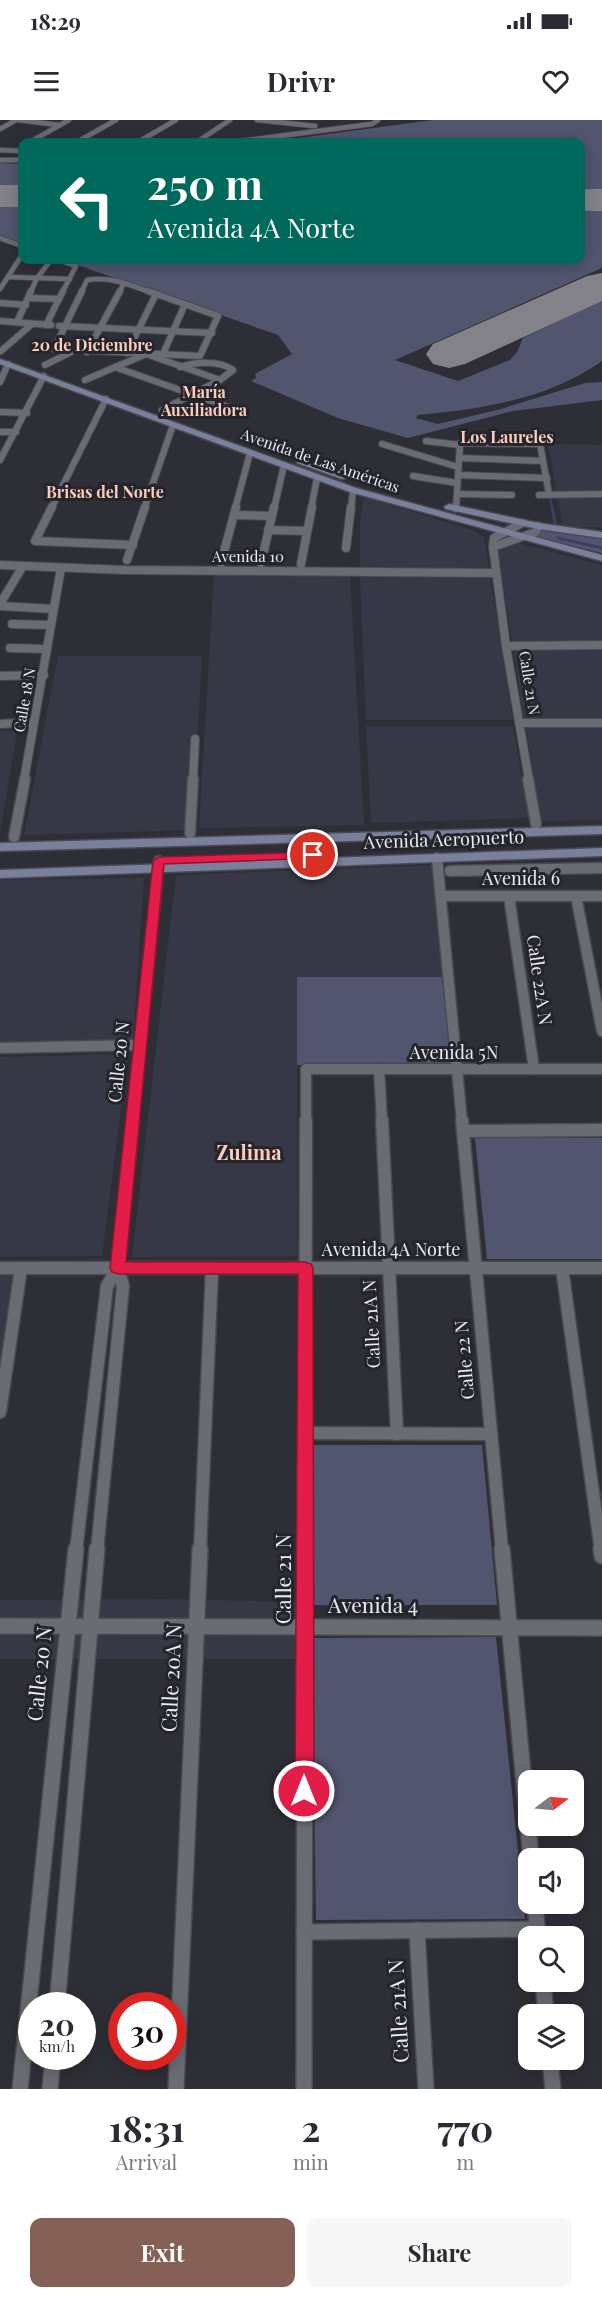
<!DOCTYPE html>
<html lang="en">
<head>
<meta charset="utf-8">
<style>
  :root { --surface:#fff; --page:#f7f7f7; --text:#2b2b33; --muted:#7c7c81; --accent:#856056 }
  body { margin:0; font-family:"Playfair Display",serif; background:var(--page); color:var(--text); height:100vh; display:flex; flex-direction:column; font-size:22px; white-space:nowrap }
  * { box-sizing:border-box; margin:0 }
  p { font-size:20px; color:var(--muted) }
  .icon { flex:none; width:33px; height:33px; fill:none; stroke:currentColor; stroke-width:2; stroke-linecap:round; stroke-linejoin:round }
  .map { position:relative; height:1969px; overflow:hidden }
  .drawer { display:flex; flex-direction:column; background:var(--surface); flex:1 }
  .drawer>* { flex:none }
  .guide { position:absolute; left:18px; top:18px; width:567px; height:126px; border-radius:12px; box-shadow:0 3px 15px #0003; background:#00695c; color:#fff; overflow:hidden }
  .needle { width:39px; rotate:74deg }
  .fabs { position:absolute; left:518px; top:1650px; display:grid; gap:12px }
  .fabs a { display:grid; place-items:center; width:66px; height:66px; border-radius:12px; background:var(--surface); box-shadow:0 3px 15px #0003; font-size:30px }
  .speed { position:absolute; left:18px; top:1872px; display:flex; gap:12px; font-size:30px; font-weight:700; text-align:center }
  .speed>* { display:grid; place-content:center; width:78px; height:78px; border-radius:50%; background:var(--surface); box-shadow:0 3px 15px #0003; line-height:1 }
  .speed small { font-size:15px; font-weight:400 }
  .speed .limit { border:9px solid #d22; background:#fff; color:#111 }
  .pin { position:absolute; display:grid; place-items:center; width:51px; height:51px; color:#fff; margin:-26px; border:3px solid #fff; border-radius:50%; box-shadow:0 2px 6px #0007 }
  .me { position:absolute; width:66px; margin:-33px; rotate:0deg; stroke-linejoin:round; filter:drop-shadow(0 0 4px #0008) }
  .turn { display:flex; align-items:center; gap:21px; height:126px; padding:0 30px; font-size:27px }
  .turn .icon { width:78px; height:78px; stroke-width:2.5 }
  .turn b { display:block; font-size:42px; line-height:51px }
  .eta { display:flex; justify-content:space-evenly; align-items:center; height:102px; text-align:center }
  .eta b { font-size:36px; font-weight:700; line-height:42px }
  .primary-button { display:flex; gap:12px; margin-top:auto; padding:12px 30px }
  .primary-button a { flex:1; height:69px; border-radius:12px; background:var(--accent); color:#fff; font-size:24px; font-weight:700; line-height:69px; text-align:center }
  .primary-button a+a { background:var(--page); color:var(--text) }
  .status { display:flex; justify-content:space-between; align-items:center; height:42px; padding:0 30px; background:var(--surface); direction:ltr }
  .status svg { height:16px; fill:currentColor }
  header { display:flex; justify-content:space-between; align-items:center; height:78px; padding:0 30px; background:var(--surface); font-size:27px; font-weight:700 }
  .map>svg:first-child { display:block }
</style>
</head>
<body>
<div class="status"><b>18:29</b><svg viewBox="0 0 49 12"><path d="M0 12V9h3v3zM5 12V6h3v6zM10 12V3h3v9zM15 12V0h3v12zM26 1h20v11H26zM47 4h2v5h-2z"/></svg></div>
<header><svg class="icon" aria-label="menu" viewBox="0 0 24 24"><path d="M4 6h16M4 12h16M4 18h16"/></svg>Drivr<svg class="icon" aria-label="heart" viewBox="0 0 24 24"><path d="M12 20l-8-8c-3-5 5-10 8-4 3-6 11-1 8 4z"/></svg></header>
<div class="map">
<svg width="602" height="1969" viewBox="0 0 602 1969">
  <rect width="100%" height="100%" fill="#2e2f36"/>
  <g fill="#363845">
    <polygon points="548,324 602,325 602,407 563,407"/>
    <polygon points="364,377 472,410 484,417 489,449 360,449 360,400"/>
    <polygon points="496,417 602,445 602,522 512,523"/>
    <polygon points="214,455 350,456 364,705 199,708"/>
    <polygon points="490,456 513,600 366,600 360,457"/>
    <polygon points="602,527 602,600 524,600 513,528"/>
    <polygon points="58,536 202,536 192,710 24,715"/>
    <polygon points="366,606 513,606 529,698 371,703"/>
    <polygon points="602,606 602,700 540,701 526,607"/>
    <polygon points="0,611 17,611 0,714"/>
    <polygon points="433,745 442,857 297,857 297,1136 132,1137 176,755"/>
    <polygon points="144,758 133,920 0,922 0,760"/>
    <polygon points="128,934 102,1136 0,1137 0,937"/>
    <polygon points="0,1153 19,1153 0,1284"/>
    <polygon points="167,1479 298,1482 296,1539 0,1539 0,1480"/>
  </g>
  <g fill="#51556e">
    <polygon points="433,0 602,0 602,72 581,72 580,22 269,22"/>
    <polygon points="0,43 22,44 22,70 0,70"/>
    <polygon points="0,85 22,85 22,125 0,117"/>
    <path d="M581,86h21v62l-207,92 63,21 52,-21 7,-8 6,-14 79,-38v61c-53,38 -120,48 -184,54l-2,3 22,6 63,-15 84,-26 17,-1v18l-89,11 -105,27 -70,-20 -87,-37 5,-3 -1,-4 37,-20 -14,-19 -215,-75h517z"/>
    <polygon points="552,409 602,416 602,433 532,416 540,410"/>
    <polygon points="297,857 442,857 452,944 297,945"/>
    <polygon points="475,1018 602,1018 602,1139 487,1139"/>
    <polygon points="310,1325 482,1325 497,1485 311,1485"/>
    <polygon points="496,1517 525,1799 316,1800 312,1518"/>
  </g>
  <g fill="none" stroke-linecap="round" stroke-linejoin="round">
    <polyline stroke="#3c4064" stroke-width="2" points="550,375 552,389"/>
    <g stroke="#3c4064" stroke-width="3">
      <polyline points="552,387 555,403"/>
      <polyline points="558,418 602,428"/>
    </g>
    <g fill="#828288" fill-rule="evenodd">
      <rect x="0" y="65" width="22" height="22"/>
      <rect x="580" y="69" width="22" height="22"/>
      <polygon points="602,153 602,181 465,244 449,248 433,244 426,234 433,224 587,156"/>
    </g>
    <g stroke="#494a50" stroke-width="6">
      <g id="street-far5">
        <polyline points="18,0 59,5"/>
        <polyline points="257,0 315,6"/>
        <polyline points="0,9 16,0"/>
        <polyline points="30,22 69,0"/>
        <polyline points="77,22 116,0"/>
        <polyline points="138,22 176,0"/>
        <polyline points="197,22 230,0"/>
        <polyline points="234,22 372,4 378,0"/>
        <polyline points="0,30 22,31"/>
        <polyline points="0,40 22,40"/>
        <polyline points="0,118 22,126"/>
        <polyline points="59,140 76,146 62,173"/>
        <polyline points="8,157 70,159"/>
        <polyline points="0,169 22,135"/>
        <polyline points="30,173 37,158 51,140"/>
        <path d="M81,173l6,-13c23,-4 44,5 65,13"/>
        <polyline points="119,173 124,163"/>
      </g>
    </g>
    <g stroke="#494a50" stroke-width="8">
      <g id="street-far4">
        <polyline points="82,171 54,229 200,236 218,196 148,171"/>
        <polyline points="29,178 59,179"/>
        <polyline points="0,183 26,185"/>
        <polyline points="0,201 51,205"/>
        <polyline points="17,202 31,171"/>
        <polyline points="46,205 63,171"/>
        <polyline points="59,206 212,213"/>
        <polyline points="1,231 32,204"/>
        <polyline points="87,232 120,171"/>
        <polyline points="127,233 156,174"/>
        <polyline points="163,234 185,184"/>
        <polyline points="45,245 71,232"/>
        <polyline points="115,247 242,292"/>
        <polyline points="85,260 146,234 220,260"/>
        <polyline points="0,262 8,244"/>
        <path d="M162,290l58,-30 13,-10c-14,-10 -37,-8 -53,-3"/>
        <polyline points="0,292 27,293"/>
        <polyline points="0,312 16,312"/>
        <polyline points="426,321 460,325"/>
        <polyline points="382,324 458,347"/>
        <polyline points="459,338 543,341"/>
        <polyline points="0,340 44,256"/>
        <polyline points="458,355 547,358"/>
        <polyline points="413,356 457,363"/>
        <polyline points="457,374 512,375"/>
        <polyline points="539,375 602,374"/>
        <polyline points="51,389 106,279"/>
        <polyline points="144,389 173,305"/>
        <polyline points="235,389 250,333"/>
        <polyline points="274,389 284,345"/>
        <polyline points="311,389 317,358"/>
        <polyline points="351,389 353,370"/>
        <polyline points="456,389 460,323 540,324 549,374"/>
      </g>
    </g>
    <g stroke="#494a50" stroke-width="10">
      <g id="street-far3">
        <polyline points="52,387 35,421 133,425"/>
        <polyline points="234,395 272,396"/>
        <polyline points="522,403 494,418 493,427 506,526 529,660"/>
        <polyline points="268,410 307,411"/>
        <polyline points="493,427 536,412 538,406"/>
        <polyline points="346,428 351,387"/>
        <polyline points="127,440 145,387"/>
        <polyline points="221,443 236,387"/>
        <polyline points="261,443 274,387"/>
        <polyline points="301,444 312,387"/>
        <polyline points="0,445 125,450 495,453"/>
        <polyline points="0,484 23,446"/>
        <polyline points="0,486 53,489"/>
        <polyline points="12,504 50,505"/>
        <polyline points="506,526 602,525"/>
        <polyline points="10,528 47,529"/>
        <polyline points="0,556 44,555"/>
        <polyline points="519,603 602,603"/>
        <polyline points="0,604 34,602"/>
        <polyline points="24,660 61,448"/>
        <polyline points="193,660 195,619"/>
      </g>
    </g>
    <g stroke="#494a50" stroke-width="13">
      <g id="street-far2">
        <polyline points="528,659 536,704"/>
        <polyline points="190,713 193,659"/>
        <polyline points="14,717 25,659"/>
        <polyline points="437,738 462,1002"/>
        <polyline points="450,751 602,748"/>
        <polyline points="441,776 602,776"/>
        <polyline points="509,776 534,949"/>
        <polyline points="576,776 602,911"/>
        <polyline points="0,928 140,925"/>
        <polyline points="379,949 382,1002"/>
        <polyline points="133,1002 159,741"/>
        <polyline points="306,1002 306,949 602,949"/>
      </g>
    </g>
    <g stroke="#494a50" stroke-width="15">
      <g id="street-far1">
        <polyline points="382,1000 397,1314"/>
        <polyline points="462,1000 502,1431"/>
        <polyline points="463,1011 602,1010"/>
        <polyline points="0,1148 602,1148"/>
        <polyline points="562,1148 601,1431"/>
        <polyline points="0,1292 21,1148"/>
        <polyline points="305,1313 491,1314"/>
        <polyline points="76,1431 107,1166 118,1148"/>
        <polyline points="97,1431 123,1166 118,1148 133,1000"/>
        <polyline points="200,1431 212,1148"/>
        <polyline points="305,1431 306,1000"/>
      </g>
    </g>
    <g stroke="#494a50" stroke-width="18">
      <g id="street">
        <polyline points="502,1429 531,1738"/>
        <polyline points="601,1429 602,1436"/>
        <polyline points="0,1506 602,1508"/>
        <polyline points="535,1784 538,1816"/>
        <polyline points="417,1810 426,1969"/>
        <polyline points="304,1812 538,1809"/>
        <polyline points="543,1862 546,1894"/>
        <polyline points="57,1886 97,1429"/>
        <polyline points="550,1940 553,1969"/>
        <polyline points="20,1969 76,1429"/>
        <polyline points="50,1969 53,1936"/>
        <polyline points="176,1969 200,1429"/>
        <polyline points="304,1969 305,1429"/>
      </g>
    </g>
    <g stroke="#494a50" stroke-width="3">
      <g id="secondary">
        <polygon points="0,239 356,368 602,435 602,441 350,372 0,244"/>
        <polygon points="297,339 303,339 350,357 342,359 297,343"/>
        <polygon points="449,384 538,403 602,412 602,418 538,409 446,389 444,387"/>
        <polygon points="602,706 602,714 0,731 0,723"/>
        <polygon points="602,728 602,736 0,758 0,750"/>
      </g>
    </g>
    <use href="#street-far5" stroke="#6a6c73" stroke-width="4.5"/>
    <use href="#street-far4" stroke="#6a6c73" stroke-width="6"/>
    <use href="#street-far3" stroke="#6a6c73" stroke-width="8"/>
    <use href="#street-far2" stroke="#6a6c73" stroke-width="10"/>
    <use href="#street-far1" stroke="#6a6c73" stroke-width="12"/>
    <use href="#street" stroke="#6a6c73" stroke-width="15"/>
    <use href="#secondary" fill="#7a7f9c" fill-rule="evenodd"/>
  </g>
  <polygon fill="#e11d48" stroke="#92132f" stroke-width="1.5" points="313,732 317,733 317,738 164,744 126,1142 305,1142 311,1144 313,1148 314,1671 311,1678 304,1680 298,1678 295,1671 298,1154 118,1154 112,1152 110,1148 153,741 159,737"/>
  <g text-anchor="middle" stroke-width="6" stroke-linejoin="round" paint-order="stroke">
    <g font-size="15" fill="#ebecf0" stroke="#24252c">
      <text transform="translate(320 341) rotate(19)" y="5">Avenida de Las Américas</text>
      <text x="248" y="442">Avenida 10</text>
      <text transform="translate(529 563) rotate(81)" y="5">Calle 21 N</text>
      <text transform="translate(25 580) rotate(-80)" y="5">Calle 18 N</text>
    </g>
    <g font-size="16" font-weight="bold" fill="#fccbba" stroke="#24252c">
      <text x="92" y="231">20 de Diciembre</text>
      <text x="204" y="278">María<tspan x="204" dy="18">Auxiliadora</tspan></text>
      <text x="507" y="323">Los Laureles</text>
      <text x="105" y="378">Brisas del Norte</text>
    </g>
    <g font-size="18" fill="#ebecf0" stroke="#24252c">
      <text transform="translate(444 720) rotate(-2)" y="6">Avenida Aeropuerto</text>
      <text x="521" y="765">Avenida 6</text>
      <text transform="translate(539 860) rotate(82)" y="6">Calle 22A N</text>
      <text x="454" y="939">Avenida 5N</text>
      <text transform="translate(119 942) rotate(-84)" y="6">Calle 20 N</text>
      <text x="391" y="1136">Avenida 4A Norte</text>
      <text transform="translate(372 1204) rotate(-93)" y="6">Calle 21A N</text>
      <text transform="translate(465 1240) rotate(-95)" y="6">Calle 22 N</text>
    </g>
    <g font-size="20" font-weight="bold" fill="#fccbba" stroke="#24252c">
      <text x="249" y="1040">Zulima</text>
    </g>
    <g font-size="21" fill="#ebecf0" stroke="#24252c">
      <text transform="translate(284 1459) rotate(-90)" y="7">Calle 21 N</text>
      <text x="373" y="1493">Avenida 4</text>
      <text transform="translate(40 1554) rotate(-84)" y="7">Calle 20 N</text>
      <text transform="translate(172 1558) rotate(-87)" y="7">Calle 20A N</text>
      <text transform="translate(399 1891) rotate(-93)" y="7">Calle 21A N</text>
    </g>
  </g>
</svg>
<div class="fabs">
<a><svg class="needle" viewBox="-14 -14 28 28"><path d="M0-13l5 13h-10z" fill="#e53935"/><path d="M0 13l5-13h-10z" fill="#7c7c81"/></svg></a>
<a><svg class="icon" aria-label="sound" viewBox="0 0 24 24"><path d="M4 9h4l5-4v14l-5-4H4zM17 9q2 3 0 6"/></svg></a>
<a><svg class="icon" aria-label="search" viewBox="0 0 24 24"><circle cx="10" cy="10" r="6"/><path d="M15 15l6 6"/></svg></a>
<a><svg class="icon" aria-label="layers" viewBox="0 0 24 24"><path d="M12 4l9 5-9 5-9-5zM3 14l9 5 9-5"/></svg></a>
</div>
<div class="speed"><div>20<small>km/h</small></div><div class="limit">30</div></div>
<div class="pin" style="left:313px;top:735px;background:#d93025"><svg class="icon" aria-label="arrive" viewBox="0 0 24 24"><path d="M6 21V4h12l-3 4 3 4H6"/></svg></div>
<svg class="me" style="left:304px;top:1671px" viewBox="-20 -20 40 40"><circle r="17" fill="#e11d48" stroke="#fff" stroke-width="3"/><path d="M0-11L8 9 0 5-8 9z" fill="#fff"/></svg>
<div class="guide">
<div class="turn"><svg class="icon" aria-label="left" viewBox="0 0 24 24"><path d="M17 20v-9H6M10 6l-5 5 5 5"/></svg><div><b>250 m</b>Avenida 4A Norte</div></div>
</div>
</div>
<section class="drawer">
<div class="eta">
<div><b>18:31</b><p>Arrival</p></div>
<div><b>2</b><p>min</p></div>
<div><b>770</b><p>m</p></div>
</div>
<div class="primary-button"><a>Exit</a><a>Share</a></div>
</section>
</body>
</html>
